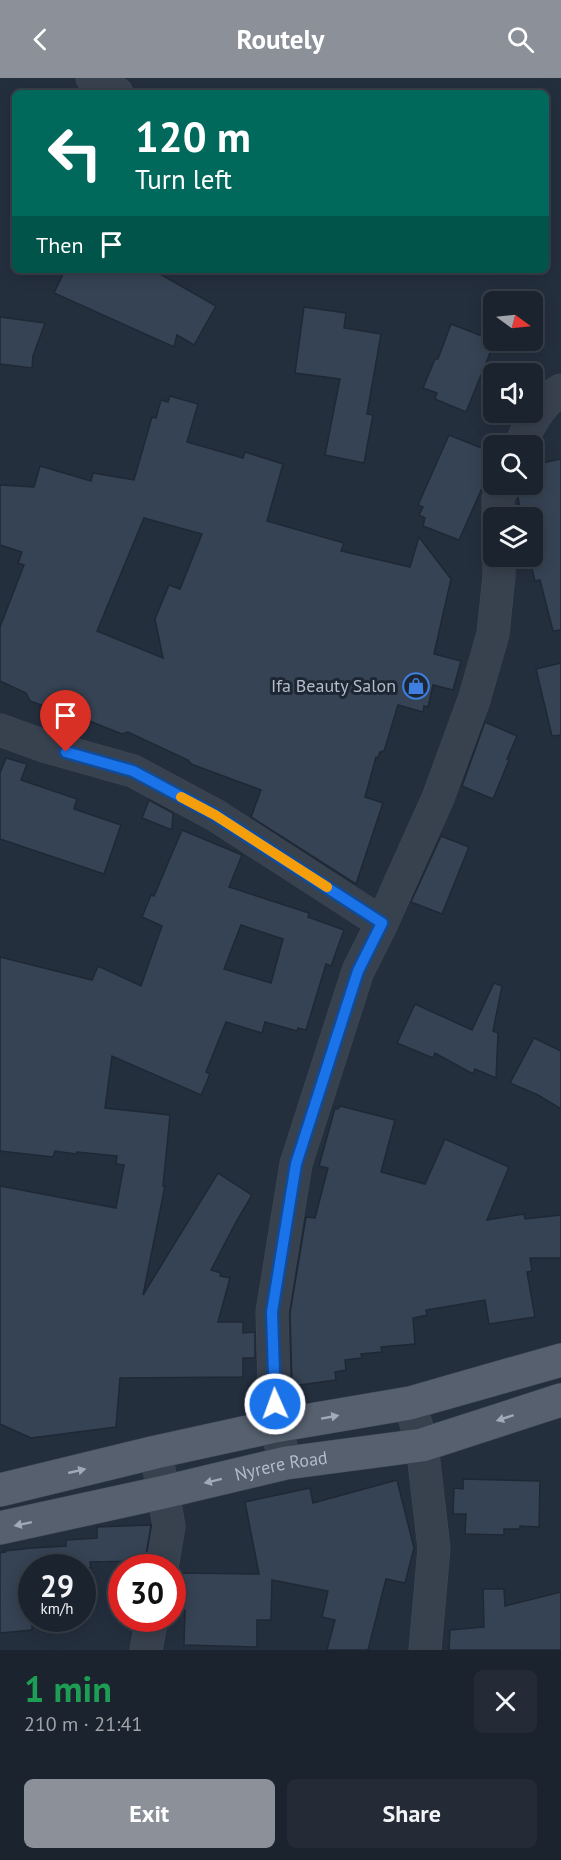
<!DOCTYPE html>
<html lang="en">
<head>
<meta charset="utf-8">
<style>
  :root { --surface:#1b232e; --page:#242b36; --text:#f1f3f6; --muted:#a0a4aa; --line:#39404a; --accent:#8c9099 }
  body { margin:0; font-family:"PT Sans",sans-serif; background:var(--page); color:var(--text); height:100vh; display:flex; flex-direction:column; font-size:22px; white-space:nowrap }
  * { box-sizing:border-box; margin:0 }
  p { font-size:20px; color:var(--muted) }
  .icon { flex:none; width:33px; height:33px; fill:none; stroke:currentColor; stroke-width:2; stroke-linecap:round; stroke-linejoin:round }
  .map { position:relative; height:1572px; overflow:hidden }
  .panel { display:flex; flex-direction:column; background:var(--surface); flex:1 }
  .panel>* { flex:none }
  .banner { position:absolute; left:12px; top:12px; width:537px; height:183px; border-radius:9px; box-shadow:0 3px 15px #0003,0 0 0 2px var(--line); background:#00695c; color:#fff; overflow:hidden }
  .needle { width:39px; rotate:105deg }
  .controls { position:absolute; left:483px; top:213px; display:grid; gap:12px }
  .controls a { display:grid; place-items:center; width:60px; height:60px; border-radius:9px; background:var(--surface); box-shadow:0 3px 15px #0003,0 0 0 2px var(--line); font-size:30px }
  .speed { position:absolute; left:18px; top:1476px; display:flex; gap:12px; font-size:30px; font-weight:700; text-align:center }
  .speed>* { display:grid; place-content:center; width:78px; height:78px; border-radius:50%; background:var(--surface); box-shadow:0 3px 15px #0003,0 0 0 2px var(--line); line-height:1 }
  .speed small { font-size:15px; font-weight:400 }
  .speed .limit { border:9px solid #d22; background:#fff; color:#111 }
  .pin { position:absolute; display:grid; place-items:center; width:51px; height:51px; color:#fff; margin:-62px -26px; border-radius:50% 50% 50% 0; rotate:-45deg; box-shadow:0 0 6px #0007 }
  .pin .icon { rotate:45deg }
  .me { position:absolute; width:66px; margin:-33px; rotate:358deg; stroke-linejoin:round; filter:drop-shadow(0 0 4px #0008) }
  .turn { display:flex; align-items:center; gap:21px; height:126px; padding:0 24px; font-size:27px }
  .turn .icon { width:78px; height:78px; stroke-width:2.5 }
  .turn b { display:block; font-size:42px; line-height:51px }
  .then { display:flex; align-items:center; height:57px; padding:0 24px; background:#0003; gap:12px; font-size:22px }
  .round { display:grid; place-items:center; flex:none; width:63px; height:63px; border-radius:9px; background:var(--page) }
  .overview { display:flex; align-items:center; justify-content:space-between; height:102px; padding:0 24px }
  h1 { font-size:36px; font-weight:700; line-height:45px; color:#1e9e55 }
  .primary-button { display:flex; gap:12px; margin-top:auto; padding:12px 24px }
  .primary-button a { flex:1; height:69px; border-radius:9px; background:var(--accent); color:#fff; font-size:24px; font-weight:700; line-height:69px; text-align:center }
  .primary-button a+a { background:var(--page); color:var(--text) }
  header { display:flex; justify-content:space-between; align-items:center; height:78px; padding:0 24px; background:var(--accent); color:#fff; font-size:27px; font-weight:700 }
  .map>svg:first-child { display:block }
</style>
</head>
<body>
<header><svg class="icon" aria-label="back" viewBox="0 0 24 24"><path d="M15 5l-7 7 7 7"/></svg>Routely<svg class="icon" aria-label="search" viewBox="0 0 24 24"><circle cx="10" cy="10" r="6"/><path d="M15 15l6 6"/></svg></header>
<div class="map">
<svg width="561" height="1572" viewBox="0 0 561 1572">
  <rect width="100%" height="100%" fill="#242f3e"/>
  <g fill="#364354" stroke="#1f2835" stroke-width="1.5" fill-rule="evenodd">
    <polygon points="65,192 153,192 216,228 194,267 177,257 174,269 54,215"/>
    <polygon points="304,229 346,235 344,250 381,256 367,336 373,337 364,385 325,377 340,301 295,295"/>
    <polygon points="0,239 45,245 33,278 32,290 0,286"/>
    <polygon points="451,246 495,263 466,334 435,321 437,315 423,310 435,281 438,281"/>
    <path d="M170,318l28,8 -11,38 56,16 2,-6 38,12 -16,57 77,22 -3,8 69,16 9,-30 32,42 -17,75 27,7 -8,29 -20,-5 -5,22 -4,-1 -1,6 -25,-7 -14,46 -4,1 -2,6 -2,-1 -11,40 18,6 -27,81 -105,-67 10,-27 -70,-26 -3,-4 -60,-28 -6,2 -58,-23 -1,2 -33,-12 -4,-8 -26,-12v-54l24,-62 -6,-2 4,-11 -22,-7v-60l34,2 6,-21 51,15 2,-8 41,7 18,-63 4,1 5,-18 7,2zM144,440l58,16 -22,55 -11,-4 -14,34 8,39 -66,-27z"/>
    <polygon points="449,357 494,375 494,383 459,462 423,448 425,440 419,437 423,429 418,427"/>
    <polygon points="561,381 561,552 553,553 540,502 535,503 529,478 532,478 532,440 522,440 518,420 522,406 532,406 532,387"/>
    <polygon points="561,585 561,657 552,658 536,591"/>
    <polygon points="485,644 517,658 507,681 509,682 493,721 462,708"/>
    <polygon points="6,680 27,686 21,702 77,721 74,731 121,747 104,796 0,761 0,695"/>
    <polygon points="149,722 173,735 172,752 142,740"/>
    <path d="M182,752l60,25 -13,32 80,26 -1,4 36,13 -13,36 -5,-2 -20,66 -8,-2 -1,3 -32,-9 -3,11 -36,-11 -20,50 4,2 -9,21 -89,-39 -7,52 65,7 -7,71h2l-22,109 75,-122 34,22 -16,27 -25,48 10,3 -1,3 10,2 -12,44h25v11l12,-1v26h-12v19l-123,1 -4,49 -85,11 -31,-14v-238l116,22 8,-43 -8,-1 1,-8 -40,-4 -1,2 -21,-3 -2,6 -53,-6v-194l92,23 6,-14 43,20 21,-60 -20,-9 9,-22 3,1zM241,847l42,14 -12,44 -47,-14z"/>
    <polygon points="441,758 469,769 442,836 411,824"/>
    <polygon points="494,905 502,908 493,953 498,955 496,1000 475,991 473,996 435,975 433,980 397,965 415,926 472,952"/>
    <polygon points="534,960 561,973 561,1031 538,1017 510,1005"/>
    <polygon points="340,1028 395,1042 381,1094 425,1106 445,1061 509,1089 487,1142 524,1136 525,1141 561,1137 561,1180 530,1180 532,1193 527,1194 535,1239 489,1246 485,1222 426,1232 427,1237 413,1240 415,1266 381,1269 382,1274 361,1276 362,1280 345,1282 346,1292 335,1294 336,1302 292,1308 290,1235 306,1139 315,1140 328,1090 319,1088 335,1030 338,1031"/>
    <polygon points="463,1401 540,1403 539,1449 520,1448 520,1451 504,1451 504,1457 465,1456 466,1436 453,1436 454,1410 463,1411"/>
    <polygon points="397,1402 414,1470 405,1505 386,1501 368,1572 327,1572 335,1542 322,1539 328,1513 272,1502 271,1542 257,1542 257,1569 184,1567 185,1532 172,1532 172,1504 179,1495 259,1496 245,1424 310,1410 313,1425"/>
    <polygon points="151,1447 145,1483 90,1484 91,1490 32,1490 32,1552 0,1555 0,1475 5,1474 4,1473 32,1470 66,1468 66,1462 97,1460 97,1449"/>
    <polygon points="483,1511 504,1511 505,1528 561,1514 561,1572 449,1572 450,1552 484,1549"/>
  </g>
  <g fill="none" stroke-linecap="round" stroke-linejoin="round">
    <g stroke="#414a57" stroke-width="33">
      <g id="street">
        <polyline points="92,0 106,10 117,15"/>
        <path d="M520,368c9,-22 21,-44 41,-56"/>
        <polyline points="498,440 498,421 504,406"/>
        <polyline points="0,652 44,668 133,693 215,737 382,845"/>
        <polyline points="410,1325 422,1367 434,1470 425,1572"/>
        <polyline points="156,1374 169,1448 162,1490"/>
        <polyline points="286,1385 275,1348 272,1234 296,1086 358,893 382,845 438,720 474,622 493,556 499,498 499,478"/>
        <polyline points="146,1572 152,1540"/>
      </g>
    </g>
    <g stroke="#414a57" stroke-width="34">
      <g id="primary">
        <polyline points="0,1412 156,1374 275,1348 410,1325 561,1282"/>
        <path id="s1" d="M0,1450l164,-36 122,-29 136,-18 139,-45"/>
      </g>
    </g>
    <use href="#street" stroke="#38414e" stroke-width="32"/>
    <use href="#primary" stroke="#56606e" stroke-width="33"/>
  </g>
  <defs><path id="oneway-solid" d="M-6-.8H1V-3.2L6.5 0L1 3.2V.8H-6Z" transform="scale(1.5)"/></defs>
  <g fill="#a1aab7">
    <use href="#oneway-solid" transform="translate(330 1339) rotate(-10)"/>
    <use href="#oneway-solid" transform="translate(505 1340) rotate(162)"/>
    <use href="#oneway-solid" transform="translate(77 1393) rotate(-13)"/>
    <use href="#oneway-solid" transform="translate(213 1403) rotate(166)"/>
    <use href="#oneway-solid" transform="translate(23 1446) rotate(168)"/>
  </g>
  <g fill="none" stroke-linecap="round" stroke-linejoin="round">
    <g stroke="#114b97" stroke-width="15">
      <polyline id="route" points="66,674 133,693 215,737 382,845 358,893 296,1086 272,1234 275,1326"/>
    </g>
    <use href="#route" stroke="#1a73e8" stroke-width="10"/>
    <polyline stroke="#f59e0b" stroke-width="10" points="181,719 215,737 327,809"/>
  </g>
  <defs>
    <g id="shop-ring" transform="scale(1.35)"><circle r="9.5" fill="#1d2633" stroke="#3f7fe0" stroke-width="1.5"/><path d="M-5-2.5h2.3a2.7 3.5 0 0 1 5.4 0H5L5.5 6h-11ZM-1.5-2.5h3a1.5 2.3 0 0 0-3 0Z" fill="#3f7fe0"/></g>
  </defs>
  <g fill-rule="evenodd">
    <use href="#shop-ring" x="416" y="608"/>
  </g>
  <g text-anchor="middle" stroke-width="6" stroke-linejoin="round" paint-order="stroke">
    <g font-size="18" fill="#b4bcc9" stroke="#1d2633" text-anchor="end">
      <text x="396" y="614">Ifa Beauty Salon</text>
    </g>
    <g font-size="18" fill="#b4bcc9" stroke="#1d2633">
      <text dy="6" stroke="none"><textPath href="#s1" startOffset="288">Nyrere Road</textPath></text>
    </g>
  </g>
</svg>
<div class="controls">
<a><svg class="needle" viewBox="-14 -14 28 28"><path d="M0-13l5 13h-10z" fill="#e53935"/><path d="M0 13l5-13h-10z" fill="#a0a4aa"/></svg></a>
<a><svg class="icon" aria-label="sound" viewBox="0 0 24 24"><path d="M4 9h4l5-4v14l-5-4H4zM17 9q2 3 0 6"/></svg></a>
<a><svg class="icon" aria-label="search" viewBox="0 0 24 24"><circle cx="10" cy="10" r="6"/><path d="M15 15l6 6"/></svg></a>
<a><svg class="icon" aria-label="layers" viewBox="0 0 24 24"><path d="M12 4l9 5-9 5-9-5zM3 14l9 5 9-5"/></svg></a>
</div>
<div class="speed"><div>29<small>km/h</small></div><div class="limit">30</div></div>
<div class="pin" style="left:66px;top:674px;background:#d93025"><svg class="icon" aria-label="arrive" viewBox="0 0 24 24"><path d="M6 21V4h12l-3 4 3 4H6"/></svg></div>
<svg class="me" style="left:275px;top:1326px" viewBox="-20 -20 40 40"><circle r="17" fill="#1a73e8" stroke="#fff" stroke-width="3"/><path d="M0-11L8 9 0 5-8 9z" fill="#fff"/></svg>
<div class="banner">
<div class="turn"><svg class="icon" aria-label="left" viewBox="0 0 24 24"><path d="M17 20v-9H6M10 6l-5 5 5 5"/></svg><div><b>120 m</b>Turn left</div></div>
<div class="then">Then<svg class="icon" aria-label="arrive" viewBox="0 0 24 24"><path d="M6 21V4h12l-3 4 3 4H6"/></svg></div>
</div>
</div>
<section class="panel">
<div class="overview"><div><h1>1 min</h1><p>210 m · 21:41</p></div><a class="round"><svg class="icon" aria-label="close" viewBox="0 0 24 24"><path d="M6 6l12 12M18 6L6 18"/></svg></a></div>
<div class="primary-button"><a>Exit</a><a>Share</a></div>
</section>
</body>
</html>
